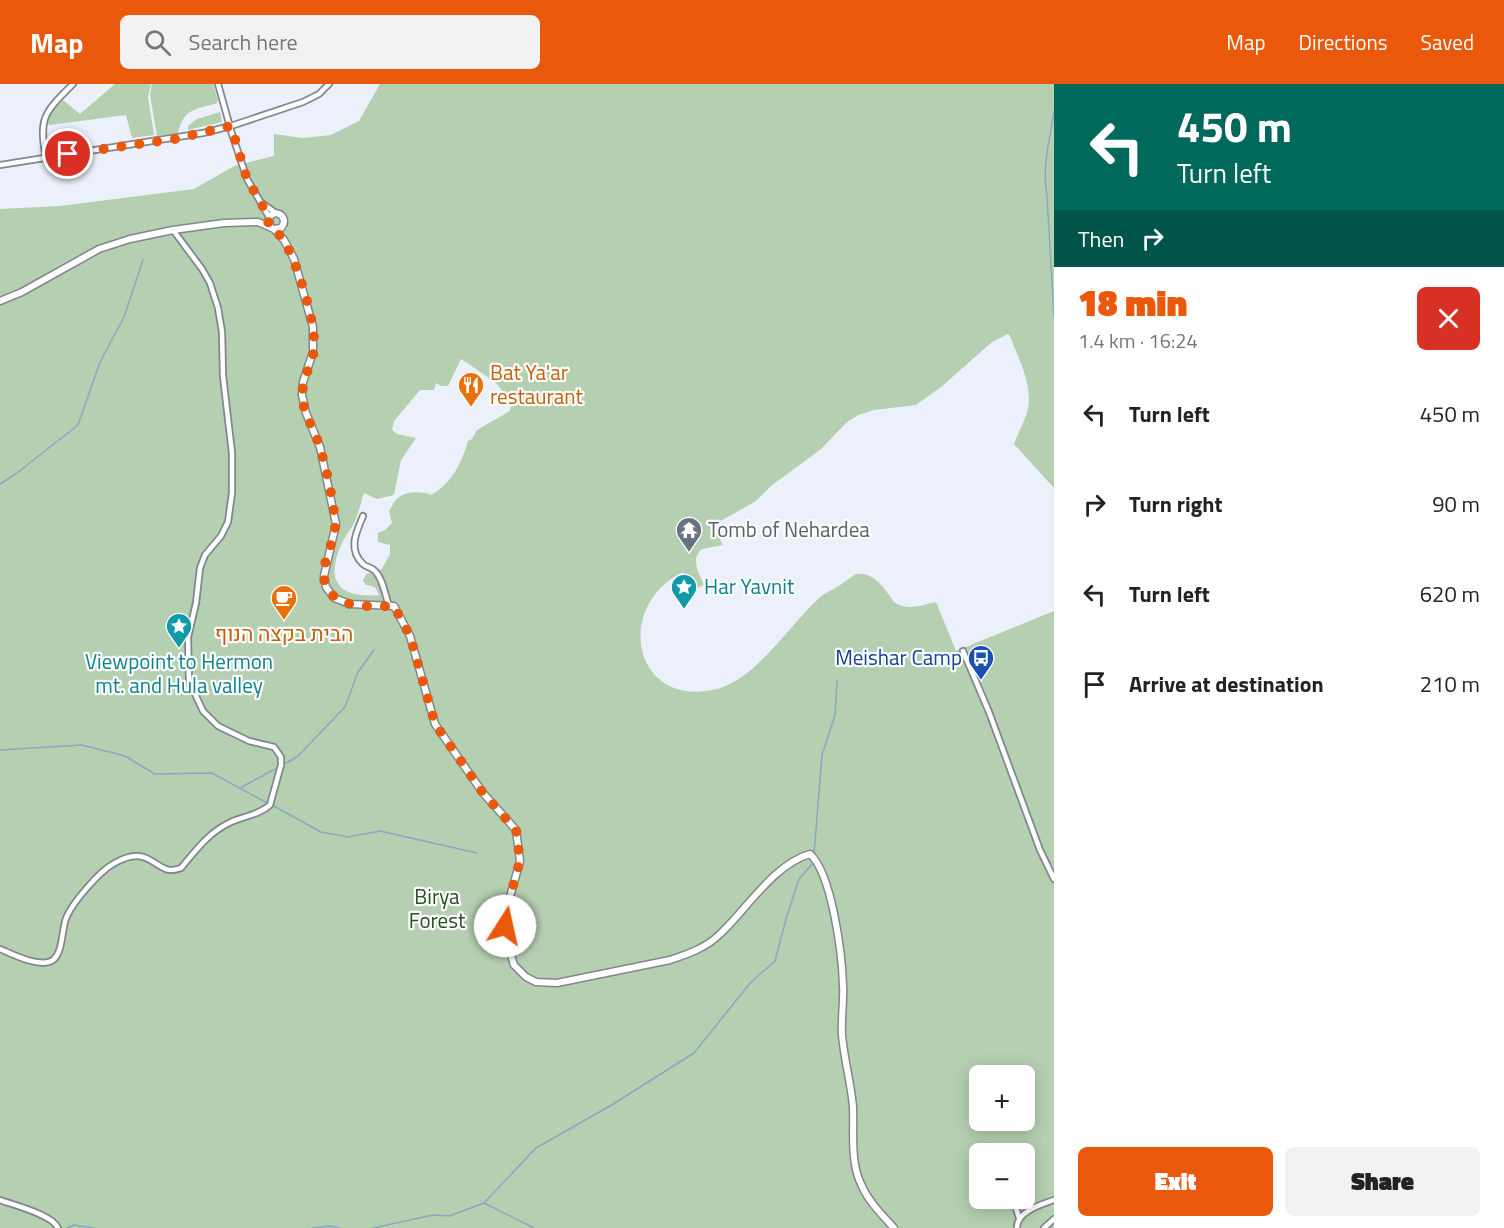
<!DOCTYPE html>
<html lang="en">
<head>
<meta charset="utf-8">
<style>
  :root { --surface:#fff; --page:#f2f2f2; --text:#222; --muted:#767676; --accent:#ea580c }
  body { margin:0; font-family:"Titillium Web",Heebo,sans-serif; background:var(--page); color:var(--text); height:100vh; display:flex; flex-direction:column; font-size:22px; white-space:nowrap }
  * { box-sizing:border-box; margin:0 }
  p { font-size:20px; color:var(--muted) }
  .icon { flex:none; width:33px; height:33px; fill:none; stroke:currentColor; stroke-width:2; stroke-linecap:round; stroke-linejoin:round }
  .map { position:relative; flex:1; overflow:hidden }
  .drawer { display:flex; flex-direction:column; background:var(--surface); width:450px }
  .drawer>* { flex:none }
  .top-card { background:#00695c; color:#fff; overflow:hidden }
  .controls { position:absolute; left:969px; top:981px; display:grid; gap:12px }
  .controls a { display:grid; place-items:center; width:66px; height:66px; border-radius:9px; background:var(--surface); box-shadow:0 3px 15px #0003; font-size:30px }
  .pin { position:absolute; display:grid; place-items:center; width:51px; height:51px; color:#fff; margin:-26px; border:3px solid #fff; border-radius:50%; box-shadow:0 2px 6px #0007 }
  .me { position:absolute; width:66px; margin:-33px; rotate:10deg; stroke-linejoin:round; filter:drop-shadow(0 0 4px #0008) }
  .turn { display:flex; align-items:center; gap:21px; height:126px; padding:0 24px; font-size:27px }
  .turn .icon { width:78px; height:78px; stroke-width:2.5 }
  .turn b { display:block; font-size:42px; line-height:51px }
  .then { display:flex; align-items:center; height:57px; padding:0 24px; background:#0003; gap:12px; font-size:22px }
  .round { display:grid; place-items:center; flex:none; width:63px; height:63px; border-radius:9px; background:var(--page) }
  .overview { display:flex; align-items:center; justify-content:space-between; height:102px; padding:0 24px }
  h1 { font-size:36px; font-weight:800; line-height:45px; color:var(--accent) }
  .cta { display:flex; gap:12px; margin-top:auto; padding:12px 24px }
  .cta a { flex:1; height:69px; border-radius:9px; background:var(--accent); color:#fff; font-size:24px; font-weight:800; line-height:69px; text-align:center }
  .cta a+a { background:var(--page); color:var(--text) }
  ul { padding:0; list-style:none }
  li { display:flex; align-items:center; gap:18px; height:90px; padding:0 24px }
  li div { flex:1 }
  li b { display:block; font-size:22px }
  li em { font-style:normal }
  header { display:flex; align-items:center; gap:36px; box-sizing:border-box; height:84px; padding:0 30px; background:var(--accent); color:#fff }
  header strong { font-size:28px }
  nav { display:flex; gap:33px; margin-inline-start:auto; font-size:21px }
  .search { width:420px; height:54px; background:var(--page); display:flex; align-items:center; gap:15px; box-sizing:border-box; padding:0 21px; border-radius:9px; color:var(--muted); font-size:22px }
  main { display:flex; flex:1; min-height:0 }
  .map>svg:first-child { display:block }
</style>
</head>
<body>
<header>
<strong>Map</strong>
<div class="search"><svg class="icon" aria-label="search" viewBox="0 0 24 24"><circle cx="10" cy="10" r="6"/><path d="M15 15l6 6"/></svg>Search here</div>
<nav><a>Map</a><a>Directions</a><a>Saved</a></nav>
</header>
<main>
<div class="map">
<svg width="1054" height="1144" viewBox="0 0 1054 1144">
  <rect width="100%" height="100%" fill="#ebf0fa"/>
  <g fill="#b5cfb1" fill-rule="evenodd">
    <polygon points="115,0 151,0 148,13 154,51 132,54 126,31 50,41 46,39 51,28 63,16 80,30"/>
    <path d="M152,0h61l5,16 -1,3c-22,7 -33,5 -39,30l-21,3 -7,-41z"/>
    <path d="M380,0h674v404l-40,-44c5,-14 15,-29 15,-45 0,-21 -12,-44 -19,-63l-2,-2 -16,8 -51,45 -25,18 -42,5 -16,5 -12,8 -25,26 -50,37 -15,15 -39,22 -2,6 8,16 -21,4c-12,10 -3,24 2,36l-7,3 -2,-5 -9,4 -3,-15c-70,34 -50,138 34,117 39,-10 72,-63 101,-90 6,-6 13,-8 19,-12 7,-4 12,-9 19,-13 19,-2 28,15 39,29 14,8 27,2 41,-1l20,49 98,-40v617h-1054v-1019l60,-3 134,-17 40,-23 40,-10v-22l29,4 28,-3 28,-14zM461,275c4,2 34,23 37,26 5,6 8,14 13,21l-1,5 -33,19 -5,9 -4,2c-7,23 -15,41 -37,54 -8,-4 -26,-4 -33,3 -4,3 -6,9 -9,13l3,12 -7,7 -7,3v9l12,3v9l-8,15 -16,5 -3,7 3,4 9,2 4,8c-44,4 -54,-17 -36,-54 3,-6 7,-11 10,-16 5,-10 8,-22 11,-32l13,6 17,-4 7,-35 15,-22 -19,-4 -5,-4 2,-9 26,-31h14l2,-7 5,3h7zM980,992h44v44h-44zM980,1070h44v44h-44z"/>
    <polygon points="220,28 222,38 188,46 188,42 197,35"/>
  </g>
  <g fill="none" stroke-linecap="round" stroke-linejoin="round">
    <g stroke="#85aac5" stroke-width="1.5">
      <path d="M1054,28c-5,29 -12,56 -7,84l7,121"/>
      <polyline points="0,400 17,389 78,341 100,278 124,233 143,176"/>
      <polyline points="0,666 82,661 125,672 155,690 212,689 267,719"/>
      <polyline points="286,679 297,673 345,623 358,588 374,566"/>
      <polyline points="240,704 275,685"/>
      <polyline points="272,721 321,748 348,753 380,747 477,769"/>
      <polyline points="814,770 822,671 835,631 837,597"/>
      <polyline points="484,1119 534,1144"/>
      <polyline points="67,1144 74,1141 93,1144"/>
      <polyline points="312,1144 330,1142 339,1144"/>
      <polyline points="373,1144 433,1131 449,1132 484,1119 536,1064 610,1022 694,969 751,898 775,877 786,835 799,795 814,778"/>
    </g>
    <g stroke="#82868f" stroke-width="8">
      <g id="minor">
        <polyline points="218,0 232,50 247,95 269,133"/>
        <path d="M46,74c-8,-41 -1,-46 27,-74"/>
        <polyline points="0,81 203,49 231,42 303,18 319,10 329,0"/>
        <polyline points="262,119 276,129"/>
        <path d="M363,432c-6,15 -16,33 0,48 3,3 8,3 12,7 8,8 10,24 14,35"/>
        <polyline points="963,567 989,628 1040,766 1054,795"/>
        <path d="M0,865c12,5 41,20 53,11 11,-9 8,-32 14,-44 7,-15 32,-44 46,-52 41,-24 41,15 68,4 15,-18 28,-36 50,-46 13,-6 28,-7 39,-17l11,-40v-8l-7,-10 -25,-6 -31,-15 -15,-15 -14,-30 -1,-44 8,-34 4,-35 5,-13 16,-19 7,-14 4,-29v-40l-9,-77 -1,-44 -4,-24 -8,-25 -8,-14 -29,-39"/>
        <polyline points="1013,1114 1019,1134"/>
        <path d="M0,1116c14,5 53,15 58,28"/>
        <path d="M1017,1144c-1,-16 25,-24 37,-28"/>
        <polyline points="1044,1144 1054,1135"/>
      </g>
    </g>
    <g stroke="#82868f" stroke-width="9">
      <g id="secondary">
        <path d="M270,142l-1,-9 5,-4c9,0 13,8 7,15l-7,1"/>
        <path d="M0,217l22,-9 77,-43 31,-10 43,-9 51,-7 34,-1 16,7 10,11 10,19 19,68v25l-10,30 -1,13 4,18 14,34 16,77 -12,52 2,11 8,11 16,6 44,2 16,30 25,88 48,69 33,37 4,31 -14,50 -1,15 1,14 8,25 12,12 10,5 21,1 113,-23c18,-6 36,-12 50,-26 26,-24 54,-70 90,-80 22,20 32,100 33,131 1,16 -2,33 -1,50 2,24 9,48 11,72 1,24 -3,55 8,77 7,17 21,31 33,44"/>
      </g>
    </g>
    <use href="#minor" stroke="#fff" stroke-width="4.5"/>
    <use href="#secondary" stroke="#fff" stroke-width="6"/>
  </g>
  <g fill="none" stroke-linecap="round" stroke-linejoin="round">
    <path stroke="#ea580c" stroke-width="10" stroke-dasharray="0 18" d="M68,70l107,-15 56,-13 16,53 22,38 -1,8c5,5 12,9 16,16 13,21 33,84 30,109 -3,18 -15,33 -11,53 3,15 12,28 16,42 7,21 14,54 16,76 2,21 -19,46 -8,67 12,22 46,18 67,18l16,30 25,88 48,69 33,37 4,31 -14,50 -1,15"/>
  </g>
  <defs>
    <g id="restaurant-pin" transform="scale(1.35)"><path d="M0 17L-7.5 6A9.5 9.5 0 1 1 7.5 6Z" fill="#e8710a" stroke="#fdfdfd"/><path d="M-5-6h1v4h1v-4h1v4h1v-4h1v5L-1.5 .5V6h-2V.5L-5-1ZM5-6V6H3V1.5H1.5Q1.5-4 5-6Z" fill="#fff"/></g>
    <g id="temple-pin" transform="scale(1.35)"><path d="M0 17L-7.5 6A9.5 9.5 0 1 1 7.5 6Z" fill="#6b7280" stroke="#fdfdfd"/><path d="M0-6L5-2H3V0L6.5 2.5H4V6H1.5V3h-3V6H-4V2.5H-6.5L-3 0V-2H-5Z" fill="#fff"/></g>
    <g id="sight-pin" transform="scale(1.35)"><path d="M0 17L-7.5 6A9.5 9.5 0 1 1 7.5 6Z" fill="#0f9aa8" stroke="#fdfdfd"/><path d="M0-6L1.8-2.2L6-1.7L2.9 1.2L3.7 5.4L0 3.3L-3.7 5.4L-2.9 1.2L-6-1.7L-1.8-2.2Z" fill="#fff"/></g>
    <g id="cafe-pin" transform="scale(1.35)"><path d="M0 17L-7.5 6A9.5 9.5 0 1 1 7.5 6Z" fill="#e8710a" stroke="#fdfdfd"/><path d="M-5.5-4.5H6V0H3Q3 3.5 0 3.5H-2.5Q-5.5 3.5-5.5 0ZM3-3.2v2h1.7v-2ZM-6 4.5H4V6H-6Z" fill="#fff"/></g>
    <g id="bus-pin" transform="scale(1.35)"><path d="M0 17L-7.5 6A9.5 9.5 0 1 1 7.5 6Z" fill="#1a4fb4" stroke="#fdfdfd"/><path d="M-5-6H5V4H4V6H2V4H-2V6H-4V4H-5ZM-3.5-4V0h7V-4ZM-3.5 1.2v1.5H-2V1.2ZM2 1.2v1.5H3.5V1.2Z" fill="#fff"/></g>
  </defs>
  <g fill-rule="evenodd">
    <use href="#restaurant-pin" x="471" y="301"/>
    <use href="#temple-pin" x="689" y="446"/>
    <use href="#sight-pin" x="684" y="503"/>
    <use href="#cafe-pin" x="284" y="514"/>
    <use href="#sight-pin" x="179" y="542"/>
    <use href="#bus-pin" x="981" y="574"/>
  </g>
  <g text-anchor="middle" stroke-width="4.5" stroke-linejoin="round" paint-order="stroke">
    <g font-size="21" fill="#c56008" stroke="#fdfdfd" text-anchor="start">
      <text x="490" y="296">Bat Ya'ar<tspan x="490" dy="24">restaurant</tspan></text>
      <text x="284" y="557" text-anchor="middle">הבית בקצה הנוף</text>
    </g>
    <g font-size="21" fill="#5b616d" stroke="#fdfdfd" text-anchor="start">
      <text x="708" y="453">Tomb of Nehardea</text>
    </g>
    <g font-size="21" fill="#0d838f" stroke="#fdfdfd" text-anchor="start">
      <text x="704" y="510">Har Yavnit</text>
      <text x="179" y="585" text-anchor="middle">Viewpoint to Hermon<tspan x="179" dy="24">mt. and Hula valley</tspan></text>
    </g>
    <g font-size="21" fill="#164399" stroke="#fdfdfd" text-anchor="end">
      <text x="962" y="581">Meishar Camp</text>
    </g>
    <g font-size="21" fill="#295022" stroke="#fdfdfd">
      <text x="437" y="820">Birya<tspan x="437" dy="24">Forest</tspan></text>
    </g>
  </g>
</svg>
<div class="controls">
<a>+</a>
<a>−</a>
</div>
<div class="pin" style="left:68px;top:70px;background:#d93025"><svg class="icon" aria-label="arrive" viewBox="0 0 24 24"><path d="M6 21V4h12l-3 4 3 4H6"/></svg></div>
<svg class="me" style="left:505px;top:842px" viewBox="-20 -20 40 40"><circle r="19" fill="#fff"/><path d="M0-13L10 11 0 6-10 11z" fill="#ea580c"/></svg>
</div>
<section class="drawer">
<div class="top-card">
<div class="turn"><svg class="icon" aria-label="left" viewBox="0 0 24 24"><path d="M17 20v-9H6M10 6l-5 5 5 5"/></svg><div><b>450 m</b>Turn left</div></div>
<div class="then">Then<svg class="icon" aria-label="right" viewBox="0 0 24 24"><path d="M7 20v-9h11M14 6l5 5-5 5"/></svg></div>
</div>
<div class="overview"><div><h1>18 min</h1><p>1.4 km · 16:24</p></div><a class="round" style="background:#d93025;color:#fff"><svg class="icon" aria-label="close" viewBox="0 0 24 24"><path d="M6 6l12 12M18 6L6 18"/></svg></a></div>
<ul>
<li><svg class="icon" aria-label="left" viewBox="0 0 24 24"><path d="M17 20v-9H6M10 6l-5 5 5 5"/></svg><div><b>Turn left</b></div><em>450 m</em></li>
<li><svg class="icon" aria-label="right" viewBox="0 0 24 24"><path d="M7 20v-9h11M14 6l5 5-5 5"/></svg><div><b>Turn right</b></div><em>90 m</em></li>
<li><svg class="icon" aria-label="left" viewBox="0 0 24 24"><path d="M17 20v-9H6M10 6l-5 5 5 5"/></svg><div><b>Turn left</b></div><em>620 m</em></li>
<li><svg class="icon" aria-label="arrive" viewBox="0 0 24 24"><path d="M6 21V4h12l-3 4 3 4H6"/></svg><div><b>Arrive at destination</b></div><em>210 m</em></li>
</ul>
<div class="cta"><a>Exit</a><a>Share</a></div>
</section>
</main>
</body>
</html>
